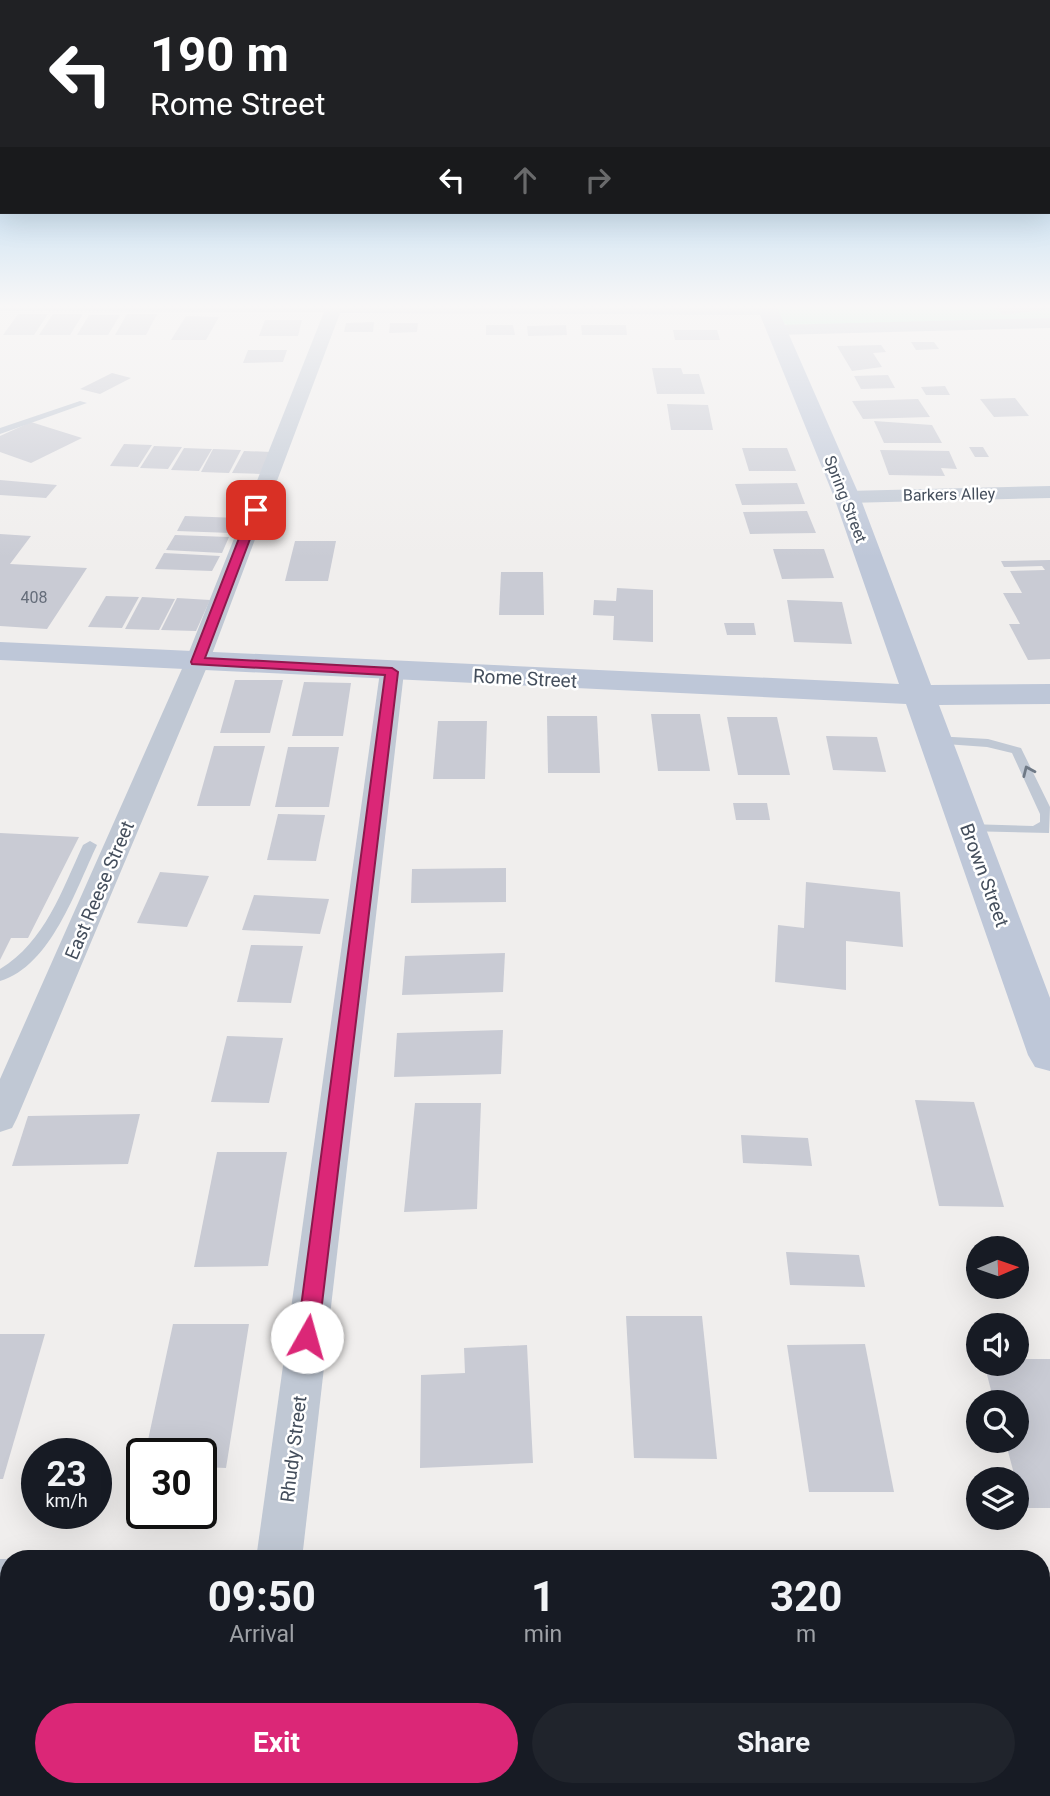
<!DOCTYPE html>
<html lang="en">
<head>
<meta charset="utf-8">
<style>
  :root { --surface:#171b24; --page:#20242c; --text:#f1f3f6; --muted:#9ea1a6; --accent:#db2777 }
  body { margin:0; font-family:Roboto,sans-serif; background:var(--page); color:var(--text); height:100vh; display:flex; flex-direction:column; font-size:26px; white-space:nowrap }
  * { box-sizing:border-box; margin:0 }
  p { font-size:23px; color:var(--muted) }
  .icon { flex:none; width:38px; height:38px; fill:none; stroke:currentColor; stroke-width:2; stroke-linecap:round; stroke-linejoin:round }
  .map { position:relative; flex:1; overflow:hidden }
  .details { position:absolute; left:0px; top:1550px; width:1050px; height:247px; display:flex; flex-direction:column; background:var(--surface); border-radius:28px 28px 0 0; box-shadow:0 7px 28px #0002 }
  .details>* { flex:none }
  .hud { position:absolute; left:0px; top:0px; width:1050px; height:214px; box-shadow:0 7px 28px #0002; background:#202124; color:#fff; overflow:hidden }
  .needle { width:46px; rotate:88deg }
  .tools { position:absolute; left:966px; top:1236px; display:grid; gap:14px }
  .tools a { display:grid; place-items:center; width:63px; height:63px; border-radius:50%; background:var(--surface); box-shadow:0 7px 28px #0002; font-size:35px }
  .speed { position:absolute; left:21px; top:1438px; display:flex; gap:14px; font-size:35px; font-weight:700; text-align:center }
  .speed>* { display:grid; place-content:center; width:91px; height:91px; border-radius:50%; background:var(--surface); box-shadow:0 7px 28px #0002; line-height:1 }
  .speed small { font-size:18px; font-weight:400 }
  .speed .limit { border:4px solid #111; border-radius:10px; background:#fff; color:#111 }
  .pin { position:absolute; display:grid; place-items:center; width:60px; height:60px; color:#fff; margin:-30px; border-radius:14px; box-shadow:0 4px 10px #0006 }
  .me { position:absolute; width:77px; margin:-38px; rotate:7deg; stroke-linejoin:round; filter:drop-shadow(0 0 5px #0008) }
  .turn { display:flex; align-items:center; gap:24px; height:147px; padding:0 35px; font-size:32px }
  .turn .icon { width:91px; height:91px; stroke-width:2.5 }
  .turn b { display:block; font-size:49px; line-height:60px }
  .lanes { display:flex; align-items:center; height:66px; padding:0 35px; background:#0003; justify-content:center; gap:35px; direction:ltr }
  .lanes .off { opacity:.35 }
  .eta { display:flex; justify-content:space-evenly; align-items:center; height:119px; text-align:center }
  .eta b { font-size:42px; font-weight:700; line-height:49px }
  .cta { display:flex; gap:14px; margin-top:auto; padding:14px 35px }
  .cta a { flex:1; height:80px; border-radius:42px; background:var(--accent); color:#fff; font-size:28px; font-weight:700; line-height:80px; text-align:center }
  .cta a+a { background:var(--page); color:var(--text) }
  .map>svg:first-child { display:block }
</style>
</head>
<body>
<div class="map">
<svg width="1050" height="1796" viewBox="0 0 1050 1796">
  <rect width="100%" height="100%" fill="#f0eeed"/>
  <polygon fill="#b8f2d6" points="776,305 1050,305 1050,319 788,325 782,323"/>
  <g fill="#c9cbd4">
    <polygon points="990,305 1050,305 1050,309 1003,315"/>
    <polygon points="18,314 48,314 34,335 3,335"/>
    <polygon points="53,314 83,314 70,335 39,335"/>
    <polygon points="127,314 157,314 146,335 115,335"/>
    <polygon points="89,315 120,315 108,335 77,335"/>
    <polygon points="186,316 219,317 206,340 171,340"/>
    <polygon points="265,320 302,320 298,336 259,336"/>
    <polygon points="374,322 373,332 344,332 346,323"/>
    <polygon points="390,323 418,323 417,332 389,333"/>
    <polygon points="486,325 513,325 515,335 486,335"/>
    <polygon points="566,325 567,335 528,336 527,326"/>
    <polygon points="581,325 626,325 627,335 582,335"/>
    <polygon points="673,330 717,330 720,340 675,340"/>
    <polygon points="911,342 934,342 939,349 916,350"/>
    <polygon points="881,345 886,352 873,353 882,367 852,371 837,346"/>
    <polygon points="248,350 287,350 283,362 243,363"/>
    <polygon points="652,368 681,368 683,374 699,374 705,394 657,394"/>
    <polygon points="112,373 131,378 100,394 80,389"/>
    <polygon points="888,375 895,388 861,389 854,376"/>
    <polygon points="945,386 950,395 926,395 921,387"/>
    <polygon points="1015,398 1029,416 994,417 980,399"/>
    <polygon points="918,399 930,417 863,419 852,401"/>
    <polygon points="667,404 708,405 713,430 671,430"/>
    <polygon points="874,421 932,425 942,443 884,443"/>
    <polygon points="31,422 82,438 31,463 0,452 0,436"/>
    <polygon points="124,444 152,445 138,467 110,466"/>
    <polygon points="154,446 182,447 168,469 140,468"/>
    <polygon points="969,447 983,447 989,457 975,457"/>
    <polygon points="184,448 212,449 199,471 171,470"/>
    <polygon points="742,448 787,448 796,471 749,471"/>
    <polygon points="213,449 241,450 229,473 201,472"/>
    <polygon points="880,450 949,451 957,469 941,468 945,476 889,475"/>
    <polygon points="244,451 272,452 261,474 232,473"/>
    <polygon points="0,480 57,485 46,498 0,495"/>
    <polygon points="797,483 805,504 742,505 735,484"/>
    <polygon points="807,511 816,533 750,534 743,512"/>
    <polygon points="185,516 239,518 231,533 177,531"/>
    <polygon points="0,534 31,536 10,564 87,568 47,629 0,626"/>
    <polygon points="175,535 229,537 222,553 166,550"/>
    <polygon points="295,541 336,541 328,581 285,581"/>
    <polygon points="773,549 824,549 834,578 782,579"/>
    <polygon points="164,553 220,556 212,571 155,569"/>
    <polygon points="1050,560 1050,659 1028,660 1009,624 1020,624 1003,593 1022,593 1010,571 1045,570 1042,566 1004,567 1001,561"/>
    <polygon points="501,572 543,572 544,615 499,615"/>
    <polygon points="617,588 653,590 653,642 613,640 614,616 593,615 594,600 616,601"/>
    <polygon points="106,596 139,597 122,628 88,627"/>
    <polygon points="142,597 175,599 159,630 125,629"/>
    <polygon points="177,598 210,600 196,631 161,630"/>
    <polygon points="787,600 842,602 852,644 794,642"/>
    <polygon points="724,623 754,623 756,635 727,635"/>
    <polygon points="235,680 283,680 270,733 220,733"/>
    <polygon points="304,682 351,683 343,736 292,736"/>
    <polygon points="651,714 700,714 710,771 658,771"/>
    <polygon points="547,716 597,716 600,773 548,773"/>
    <polygon points="727,717 777,717 790,775 738,775"/>
    <polygon points="438,721 487,721 485,779 433,779"/>
    <polygon points="826,736 877,737 886,772 833,770"/>
    <polygon points="214,746 265,746 250,806 197,806"/>
    <polygon points="288,747 339,747 329,807 275,807"/>
    <polygon points="733,803 767,803 770,820 736,820"/>
    <polygon points="278,814 325,815 316,861 267,860"/>
    <polygon points="0,833 79,837 28,938 11,938 0,960"/>
    <polygon points="506,868 506,902 411,903 412,869"/>
    <polygon points="160,872 209,876 187,927 137,923"/>
    <polygon points="806,882 900,892 903,947 846,941 846,990 775,982 778,925 804,928"/>
    <polygon points="254,895 329,899 320,934 242,930"/>
    <polygon points="251,945 303,946 291,1003 237,1002"/>
    <polygon points="505,953 503,992 402,995 405,956"/>
    <polygon points="503,1030 501,1074 394,1077 397,1033"/>
    <polygon points="227,1036 283,1038 269,1103 211,1102"/>
    <polygon points="915,1100 974,1102 1004,1207 939,1206"/>
    <polygon points="415,1103 481,1103 477,1209 404,1212"/>
    <polygon points="140,1114 128,1164 12,1166 28,1116"/>
    <polygon points="741,1135 808,1138 812,1166 743,1163"/>
    <polygon points="217,1152 287,1152 268,1266 194,1267"/>
    <polygon points="786,1252 859,1255 865,1287 790,1285"/>
    <polygon points="626,1316 702,1316 717,1459 634,1458"/>
    <polygon points="173,1324 249,1324 226,1468 201,1467 201,1454 145,1454"/>
    <polygon points="0,1334 45,1334 3,1479 0,1479"/>
    <polygon points="865,1344 894,1492 809,1492 787,1345"/>
    <polygon points="527,1345 533,1463 420,1468 421,1375 465,1373 464,1348"/>
    <polygon points="1017,1359 1050,1359 1050,1508 1023,1508 1005,1440 1017,1440 1017,1402 994,1402 984,1363 1017,1363"/>
    <polygon points="1041,1747 1050,1747 1050,1796 448,1796 449,1788 1041,1788"/>
  </g>
  <g fill="none" stroke-linecap="round" stroke-linejoin="round">
    <g fill="#c0c8d4" fill-rule="evenodd">
      <polygon points="80,401 87,403 0,434 0,428"/>
      <polygon points="935,736 988,739 1021,748 1050,807 1049,833 963,831 961,828 963,825 968,824 1033,826 1040,822 1040,814 1012,753 987,747 931,743 929,740 931,737"/>
      <path d="M90,841l7,4c-21,44 -46,121 -97,136v-12c45,-27 62,-79 83,-124z"/>
    </g>
    <g fill="#c0c8d4" fill-rule="evenodd">
      <polygon points="0,305 768,305 776,310 768,315 340,313 209,662 17,1118 12,1128 0,1132 0,1079 185,662 324,312 0,311"/>
      <polygon points="1050,318 1050,328 776,335 768,330 776,325"/>
      <polygon points="1050,486 1050,498 847,503 837,497 847,491"/>
      <polygon points="392,665 401,667 404,672 302,1559 256,1559 380,672 383,667"/>
      <rect x="0" y="1559" width="9" height="46"/>
      <polygon points="1041,1602 1050,1603 1050,1649 1041,1648"/>
    </g>
    <polygon fill="#bec7d8" fill-rule="evenodd" points="756,305 776,305 860,497 931,685 1050,684 1050,704 939,705 1050,998 1050,1071 1035,1067 1028,1055 906,704 0,660 0,642 899,684 834,497"/>
  </g>
  <defs><path id="oneway-chevron" d="M-2-3.5L2.5 0L-2 3.5" fill="none" stroke-width="1.6" stroke-linecap="round" stroke-linejoin="round" transform="scale(1.75)"/></defs>
  <use stroke="#6f7986" href="#oneway-chevron" transform="translate(1028 771) rotate(-114)"/>
  <linearGradient id="sky" x2="0" y2="1"><stop stop-color="#7fbeec"/><stop offset="0.55" stop-color="#f8f7f7"/><stop offset="1" stop-color="#f8f7f7" stop-opacity="0"/></linearGradient>
  <rect width="1050" height="557" fill="url(#sky)"/>
  <polygon fill="#db2777" stroke="#8e194d" stroke-width="2" points="256,507 261,510 205,658 392,668 398,672 318,1337 315,1344 307,1347 300,1344 297,1337 385,675 192,664 191,662 250,510"/>
  <g text-anchor="middle" stroke-width="5" stroke-linejoin="round" paint-order="stroke">
    <g font-size="16" fill="#444e5c" stroke="#fff">
      <text transform="translate(949 494) rotate(-1)" y="6">Barkers Alley</text>
      <text transform="translate(846 499) rotate(69)" y="6">Spring Street</text>
    </g>
    <g font-size="16" fill="#656d7a">
      <text x="34" y="603">408</text>
    </g>
    <g font-size="19" fill="#444e5c" stroke="#fff">
      <text transform="translate(525 678) rotate(3)" y="7">Rome Street</text>
      <text transform="translate(985 875) rotate(70)" y="7">Brown Street</text>
      <text transform="translate(99 890) rotate(-67)" y="7">East Reese Street</text>
      <text transform="translate(293 1449) rotate(-83)" y="7">Rhudy Street</text>
    </g>
  </g>
</svg>
<div class="tools">
<a><svg class="needle" viewBox="-14 -14 28 28"><path d="M0-13l5 13h-10z" fill="#e53935"/><path d="M0 13l5-13h-10z" fill="#9ea1a6"/></svg></a>
<a><svg class="icon" aria-label="sound" viewBox="0 0 24 24"><path d="M4 9h4l5-4v14l-5-4H4zM17 9q2 3 0 6"/></svg></a>
<a><svg class="icon" aria-label="search" viewBox="0 0 24 24"><circle cx="10" cy="10" r="6"/><path d="M15 15l6 6"/></svg></a>
<a><svg class="icon" aria-label="layers" viewBox="0 0 24 24"><path d="M12 4l9 5-9 5-9-5zM3 14l9 5 9-5"/></svg></a>
</div>
<div class="speed"><div>23<small>km/h</small></div><div class="limit">30</div></div>
<div class="pin" style="left:256px;top:510px;background:#d93025"><svg class="icon" aria-label="arrive" viewBox="0 0 24 24"><path d="M6 21V4h12l-3 4 3 4H6"/></svg></div>
<svg class="me" style="left:307px;top:1337px" viewBox="-20 -20 40 40"><circle r="19" fill="#fff"/><path d="M0-13L10 11 0 6-10 11z" fill="#db2777"/></svg>
<div class="hud">
<div class="turn"><svg class="icon" aria-label="left" viewBox="0 0 24 24"><path d="M17 20v-9H6M10 6l-5 5 5 5"/></svg><div><b>190 m</b>Rome Street</div></div>
<div class="lanes"><svg class="icon" aria-label="left" viewBox="0 0 24 24"><path d="M17 20v-9H6M10 6l-5 5 5 5"/></svg><svg class="icon off" aria-label="ahead" viewBox="0 0 24 24"><path d="M12 20V5M6 11l6-6 6 6"/></svg><svg class="icon off" aria-label="right" viewBox="0 0 24 24"><path d="M7 20v-9h11M14 6l5 5-5 5"/></svg></div>
</div>
<section class="details">
<div class="eta">
<div><b>09:50</b><p>Arrival</p></div>
<div><b>1</b><p>min</p></div>
<div><b>320</b><p>m</p></div>
</div>
<div class="cta"><a>Exit</a><a>Share</a></div>
</section>
</div>
</body>
</html>
